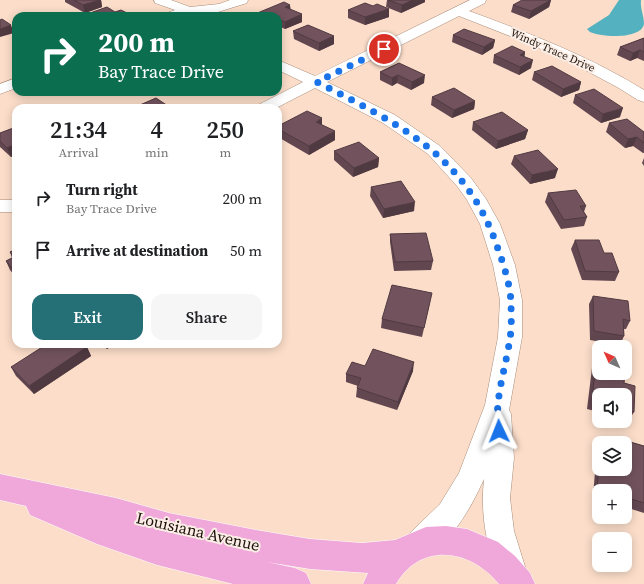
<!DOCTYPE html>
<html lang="en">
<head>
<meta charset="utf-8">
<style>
  :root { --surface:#fff; --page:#f6f6f6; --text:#202124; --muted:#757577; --accent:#256f76 }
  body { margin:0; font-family:"Source Serif 4",serif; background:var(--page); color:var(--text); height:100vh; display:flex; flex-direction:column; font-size:15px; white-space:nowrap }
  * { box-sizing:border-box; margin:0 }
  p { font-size:13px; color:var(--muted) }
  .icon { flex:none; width:22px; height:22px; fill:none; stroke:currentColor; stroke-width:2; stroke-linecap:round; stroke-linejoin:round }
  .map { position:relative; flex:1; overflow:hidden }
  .side { position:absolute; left:12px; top:104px; width:270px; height:244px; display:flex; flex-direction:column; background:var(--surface); border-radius:12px; box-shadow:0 2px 10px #0003 }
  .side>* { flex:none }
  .hud { position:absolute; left:12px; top:12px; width:270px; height:84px; border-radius:12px; box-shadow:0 2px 10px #0003; background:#0b6e4f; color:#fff; overflow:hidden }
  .needle { width:26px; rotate:315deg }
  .buttons { position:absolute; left:592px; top:340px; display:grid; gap:8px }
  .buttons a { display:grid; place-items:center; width:40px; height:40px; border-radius:8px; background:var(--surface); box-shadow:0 2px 10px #0003; font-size:20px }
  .pin { position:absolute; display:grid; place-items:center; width:34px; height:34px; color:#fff; margin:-17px; border:2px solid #fff; border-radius:50%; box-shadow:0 1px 4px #0007 }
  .me { position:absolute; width:44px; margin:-22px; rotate:358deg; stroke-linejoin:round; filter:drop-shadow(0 0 3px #0008) }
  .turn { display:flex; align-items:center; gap:14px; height:84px; padding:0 20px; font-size:18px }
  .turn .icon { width:52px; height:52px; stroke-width:2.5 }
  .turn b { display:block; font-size:28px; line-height:34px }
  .eta { display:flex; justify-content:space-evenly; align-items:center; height:68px; text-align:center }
  .eta b { font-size:24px; font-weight:600; line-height:28px }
  .action { display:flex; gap:8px; margin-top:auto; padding:8px 20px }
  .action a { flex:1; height:46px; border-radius:12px; background:var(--accent); color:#fff; font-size:16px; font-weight:600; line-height:46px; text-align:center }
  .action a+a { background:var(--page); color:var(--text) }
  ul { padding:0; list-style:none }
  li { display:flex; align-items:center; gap:12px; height:52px; padding:0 20px }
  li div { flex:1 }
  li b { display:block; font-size:15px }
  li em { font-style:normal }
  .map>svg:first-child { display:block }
</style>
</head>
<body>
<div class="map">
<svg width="644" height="584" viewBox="0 0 644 584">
  <rect width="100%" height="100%" fill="#fbddc9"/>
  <path fill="#54b2c0" d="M619,0h22c-1,9 3,15 3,24 -3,16 -44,13 -54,8l-3,-3 22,-14z"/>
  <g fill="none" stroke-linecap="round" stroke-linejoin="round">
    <g stroke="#a98d7a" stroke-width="1">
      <g id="minor">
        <polygon points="154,0 171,0 190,7 219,4 230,0 248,0 247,3 218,12 220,14 218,16 196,14 165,16 167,13 175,10 155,3"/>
        <path d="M470,0h16l-1,3 -16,8c60,22 120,45 175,79v12l-6,-2 -21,-13 -45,-24 -47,-21 -66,-26 -132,66 68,33 45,31 31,32 15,21 14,25 15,41 7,35v37l-13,73 2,4 3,44 -4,40 4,33 13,42 -4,11h-22c-14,-34 -21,-68 -17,-105 -13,29 -34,67 -64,80l-11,-5 -4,-10 4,-10 31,-30 19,-31 26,-68 13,-68 2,-37 -7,-35 -13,-41 -13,-24 -10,-14 -29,-32 -45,-31 -68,-35 -39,20h-20l2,-3 45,-23 -25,-12v-10l37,16z"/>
        <polygon points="16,78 16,88 0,94 0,84"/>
        <rect x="0" y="200" width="16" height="12"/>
      </g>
    </g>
    <g stroke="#fff" stroke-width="1">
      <path id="primary" d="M0,474l116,24 53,15 87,17 54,9 52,4 33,-3 31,-13 20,-1 21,3 31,13 17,14 15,17 5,11h-36c-28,-35 -78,-43 -103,0h-33l5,-11 -58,-4 -43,-7 28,6 11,5 5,11h-78l-76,-19 -60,-21 -67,-29 -4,-9 -26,-6z"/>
    </g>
    <use href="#minor" fill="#fff" fill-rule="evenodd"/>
    <use href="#primary" fill="#f0a8db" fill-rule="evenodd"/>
  </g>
  <g fill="#624750">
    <polygon points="65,0 101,0 102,7 85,13 65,2"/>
    <polygon points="387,0 425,0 425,2 401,13 386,7"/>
    <polygon points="551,0 549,7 529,19 511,12 513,5"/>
    <polygon points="389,9 389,17 365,25 348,18 348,10"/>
    <polygon points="291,10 302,22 285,29 278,26 278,16 255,16 255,14"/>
    <polygon points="293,31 334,36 334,44 319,51 294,39"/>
    <polygon points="453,35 495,40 493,48 482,55 452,42"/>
    <polygon points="644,38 644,61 637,58 630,61 617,55 620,47"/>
    <polygon points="525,52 524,57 531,68 519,75 493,63 494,55"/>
    <polygon points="399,63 424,83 411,90 397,83 392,86 380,80 380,72"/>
    <polygon points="534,72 581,82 579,90 561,97 532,80"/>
    <polygon points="209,92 223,92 216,95"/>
    <polygon points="575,95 620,117 601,123 573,103"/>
    <polygon points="432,97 475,101 474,109 452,118 431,105"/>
    <polygon points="473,122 528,130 525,139 496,149 472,130"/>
    <polygon points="609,123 644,132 644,153 643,153 633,146 625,148 606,132"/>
    <polygon points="322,125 335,140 309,155 278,137 278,126"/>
    <polygon points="16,127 16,154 11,157 0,147 0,133"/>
    <polygon points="334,151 379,158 378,167 353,177 334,160"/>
    <polygon points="514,156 555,178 530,184 511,164"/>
    <polygon points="644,158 644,166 642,163"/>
    <polygon points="371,187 414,211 383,218 370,196"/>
    <polygon points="548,193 586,206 584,212 587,217 584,226 561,229 545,202"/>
    <polygon points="390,234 433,261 431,270 394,271 390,242"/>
    <polygon points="575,240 604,253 619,272 615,281 582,280 571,249"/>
    <polygon points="16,249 16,277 10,270 6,261 12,258 10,252"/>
    <polygon points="593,296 630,321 626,329 624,329 624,336 620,345 590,340 589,304"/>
    <polygon points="430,302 422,337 381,328 382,319"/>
    <polygon points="101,344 114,344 107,349"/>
    <polygon points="59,345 87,347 91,356 34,394 16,376 11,367"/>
    <polygon points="596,360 624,383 634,412 629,420 625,419 625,395 599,395 599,412 587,409 592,368"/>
    <polygon points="413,371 397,410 356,397 357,388 358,386 346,382 346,374"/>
    <polygon points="620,439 644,446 644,513 625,507 625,491 599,491 599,498 593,496 595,472 599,465 599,469 625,469 625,443 618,443"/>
  </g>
  <g fill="#503a41">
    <polygon points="101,0 102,7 85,13 83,5"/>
    <polygon points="413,0 425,0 425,2 401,13 402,5"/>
    <polygon points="551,0 549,7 529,19 531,11"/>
    <polygon points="290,5 291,12 285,7"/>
    <polygon points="389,9 389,17 365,25 365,17"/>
    <polygon points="129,14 129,16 123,16"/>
    <polygon points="302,14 302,22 285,29 285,22"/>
    <polygon points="11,25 14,33 0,37 0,29"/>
    <polygon points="334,36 334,44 319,51 319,43"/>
    <polygon points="495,40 493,48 482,55 484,47"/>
    <polygon points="640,50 637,58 630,61 633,53"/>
    <polygon points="525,52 524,60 520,55"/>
    <polygon points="533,60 531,68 519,75 520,67"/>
    <polygon points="398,75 397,83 392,86 392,78"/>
    <polygon points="425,75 424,83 411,90 412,82"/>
    <polygon points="581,82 579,90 561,97 563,89"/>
    <polygon points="215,92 223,92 216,95"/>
    <polygon points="475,101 474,109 452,118 454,110"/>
    <polygon points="623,108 620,117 601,123 603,114"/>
    <polygon points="322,118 322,127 316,122"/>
    <polygon points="528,130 525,139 496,149 498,141"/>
    <polygon points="335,131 335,140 309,155 309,146"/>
    <polygon points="637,137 633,146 625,148 628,139"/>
    <polygon points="16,144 16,154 11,157 7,148"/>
    <polygon points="379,158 378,167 353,177 354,168"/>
    <polygon points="558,169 555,178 530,184 532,175"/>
    <polygon points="415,202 414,211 383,218 384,209"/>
    <polygon points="105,344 114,344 107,349"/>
    <polygon points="87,347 91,356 34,394 29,386"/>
    <polygon points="414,362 413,371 397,410 398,402"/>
  </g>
  <g fill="#72535d" stroke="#503a41">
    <polygon points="74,0 100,0 83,5"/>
    <polygon points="388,0 413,0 402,5"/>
    <polygon points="522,0 551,0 531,11 513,5"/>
    <polygon points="284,2 290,5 285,7 302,14 285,22 278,19 278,16 259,16 255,14"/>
    <polygon points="365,3 373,6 377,4 389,9 365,17 348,10"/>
    <polygon points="107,7 115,12 121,10 129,14 123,16 94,16 90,13"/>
    <polygon points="2,19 11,25 0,29 0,20"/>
    <polygon points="308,25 334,36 319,43 293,31"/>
    <polygon points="464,29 495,40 484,47 453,35"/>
    <polygon points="644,38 644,52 640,50 633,53 620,47"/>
    <polygon points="512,46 525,52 520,55 533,60 520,67 494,55"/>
    <polygon points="399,63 425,75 412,82 398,75 392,78 380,72"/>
    <polygon points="552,66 581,82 563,89 534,72"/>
    <polygon points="454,88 475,101 454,110 432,97"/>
    <polygon points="594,89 623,108 603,114 575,95"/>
    <polygon points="156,98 171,108 133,108"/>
    <polygon points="307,111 322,118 316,122 335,131 309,146 278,129 278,126"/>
    <polygon points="502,112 528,130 498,141 473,122"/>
    <polygon points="627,119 644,132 644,143 637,137 628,139 609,123"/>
    <polygon points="16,127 16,144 7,148 0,141 0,133"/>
    <polygon points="359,142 379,158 354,168 334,151"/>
    <polygon points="538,150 558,169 532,175 514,156"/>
    <polygon points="401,181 415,202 384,209 371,187"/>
    <polygon points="576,190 586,206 580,206 587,217 564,220 548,193"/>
    <polygon points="426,233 433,261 395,262 390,234"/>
    <polygon points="575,240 599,240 604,253 612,253 619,272 585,271"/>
    <polygon points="16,249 16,273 6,261 14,257 10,252"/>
    <polygon points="392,285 432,293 424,328 382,319"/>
    <polygon points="593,296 628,301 630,321 623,319 624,336 594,331"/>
    <polygon points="47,344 58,344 59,345 61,344 84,344 87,347 29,386 11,367"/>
    <polygon points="373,349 414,362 398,402 357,388 361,378 346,374 352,362 365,366"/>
    <polygon points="596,360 599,360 599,373 625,373 624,383 635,386 634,412 625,409 625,395 599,395 599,402 592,400"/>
    <polygon points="620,439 644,446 644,503 625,497 625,491 606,491 597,488 599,469 625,469 625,443 620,443"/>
  </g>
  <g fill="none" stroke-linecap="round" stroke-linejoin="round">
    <path stroke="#1a73e8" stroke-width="7" stroke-dasharray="0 12.6" d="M384,49l-67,33c80,41 149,73 180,164 6,17 13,37 14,56 0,12 1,25 -1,36 -3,22 -10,44 -12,66 -1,9 0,18 1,27"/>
  </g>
  <g text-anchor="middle" stroke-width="4" stroke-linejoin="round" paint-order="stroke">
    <g font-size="11" fill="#1d130c" stroke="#fbeee6">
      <text transform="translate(553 50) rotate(24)" y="4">Windy Trace Drive</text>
    </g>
    <g font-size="16" fill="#1d130c" stroke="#fbeee6">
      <text transform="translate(198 531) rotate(13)" y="6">Louisiana Avenue</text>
    </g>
  </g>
</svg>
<div class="buttons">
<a><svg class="needle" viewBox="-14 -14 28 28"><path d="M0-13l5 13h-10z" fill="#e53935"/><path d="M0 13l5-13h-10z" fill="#757577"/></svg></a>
<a><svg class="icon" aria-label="sound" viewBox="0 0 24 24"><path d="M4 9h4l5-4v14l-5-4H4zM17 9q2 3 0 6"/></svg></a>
<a><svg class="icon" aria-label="layers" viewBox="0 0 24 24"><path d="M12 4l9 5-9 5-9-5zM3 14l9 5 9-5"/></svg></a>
<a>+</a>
<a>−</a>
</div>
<div class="pin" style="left:384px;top:49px;background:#d93025"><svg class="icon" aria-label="arrive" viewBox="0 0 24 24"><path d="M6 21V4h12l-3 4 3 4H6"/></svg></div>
<svg class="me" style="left:499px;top:431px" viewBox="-20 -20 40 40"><path d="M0-17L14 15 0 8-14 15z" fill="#1a73e8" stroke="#fff" stroke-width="4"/></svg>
<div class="hud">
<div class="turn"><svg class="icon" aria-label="right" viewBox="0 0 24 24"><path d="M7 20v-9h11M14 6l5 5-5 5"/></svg><div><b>200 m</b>Bay Trace Drive</div></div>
</div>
<section class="side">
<div class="eta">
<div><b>21:34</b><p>Arrival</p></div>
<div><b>4</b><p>min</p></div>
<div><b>250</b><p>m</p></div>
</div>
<ul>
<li><svg class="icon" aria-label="right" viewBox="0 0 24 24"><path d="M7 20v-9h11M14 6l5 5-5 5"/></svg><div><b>Turn right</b><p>Bay Trace Drive</p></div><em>200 m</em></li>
<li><svg class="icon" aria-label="arrive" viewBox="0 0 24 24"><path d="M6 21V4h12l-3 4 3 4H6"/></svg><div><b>Arrive at destination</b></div><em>50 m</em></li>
</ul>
<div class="action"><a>Exit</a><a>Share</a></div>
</section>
</div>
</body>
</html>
